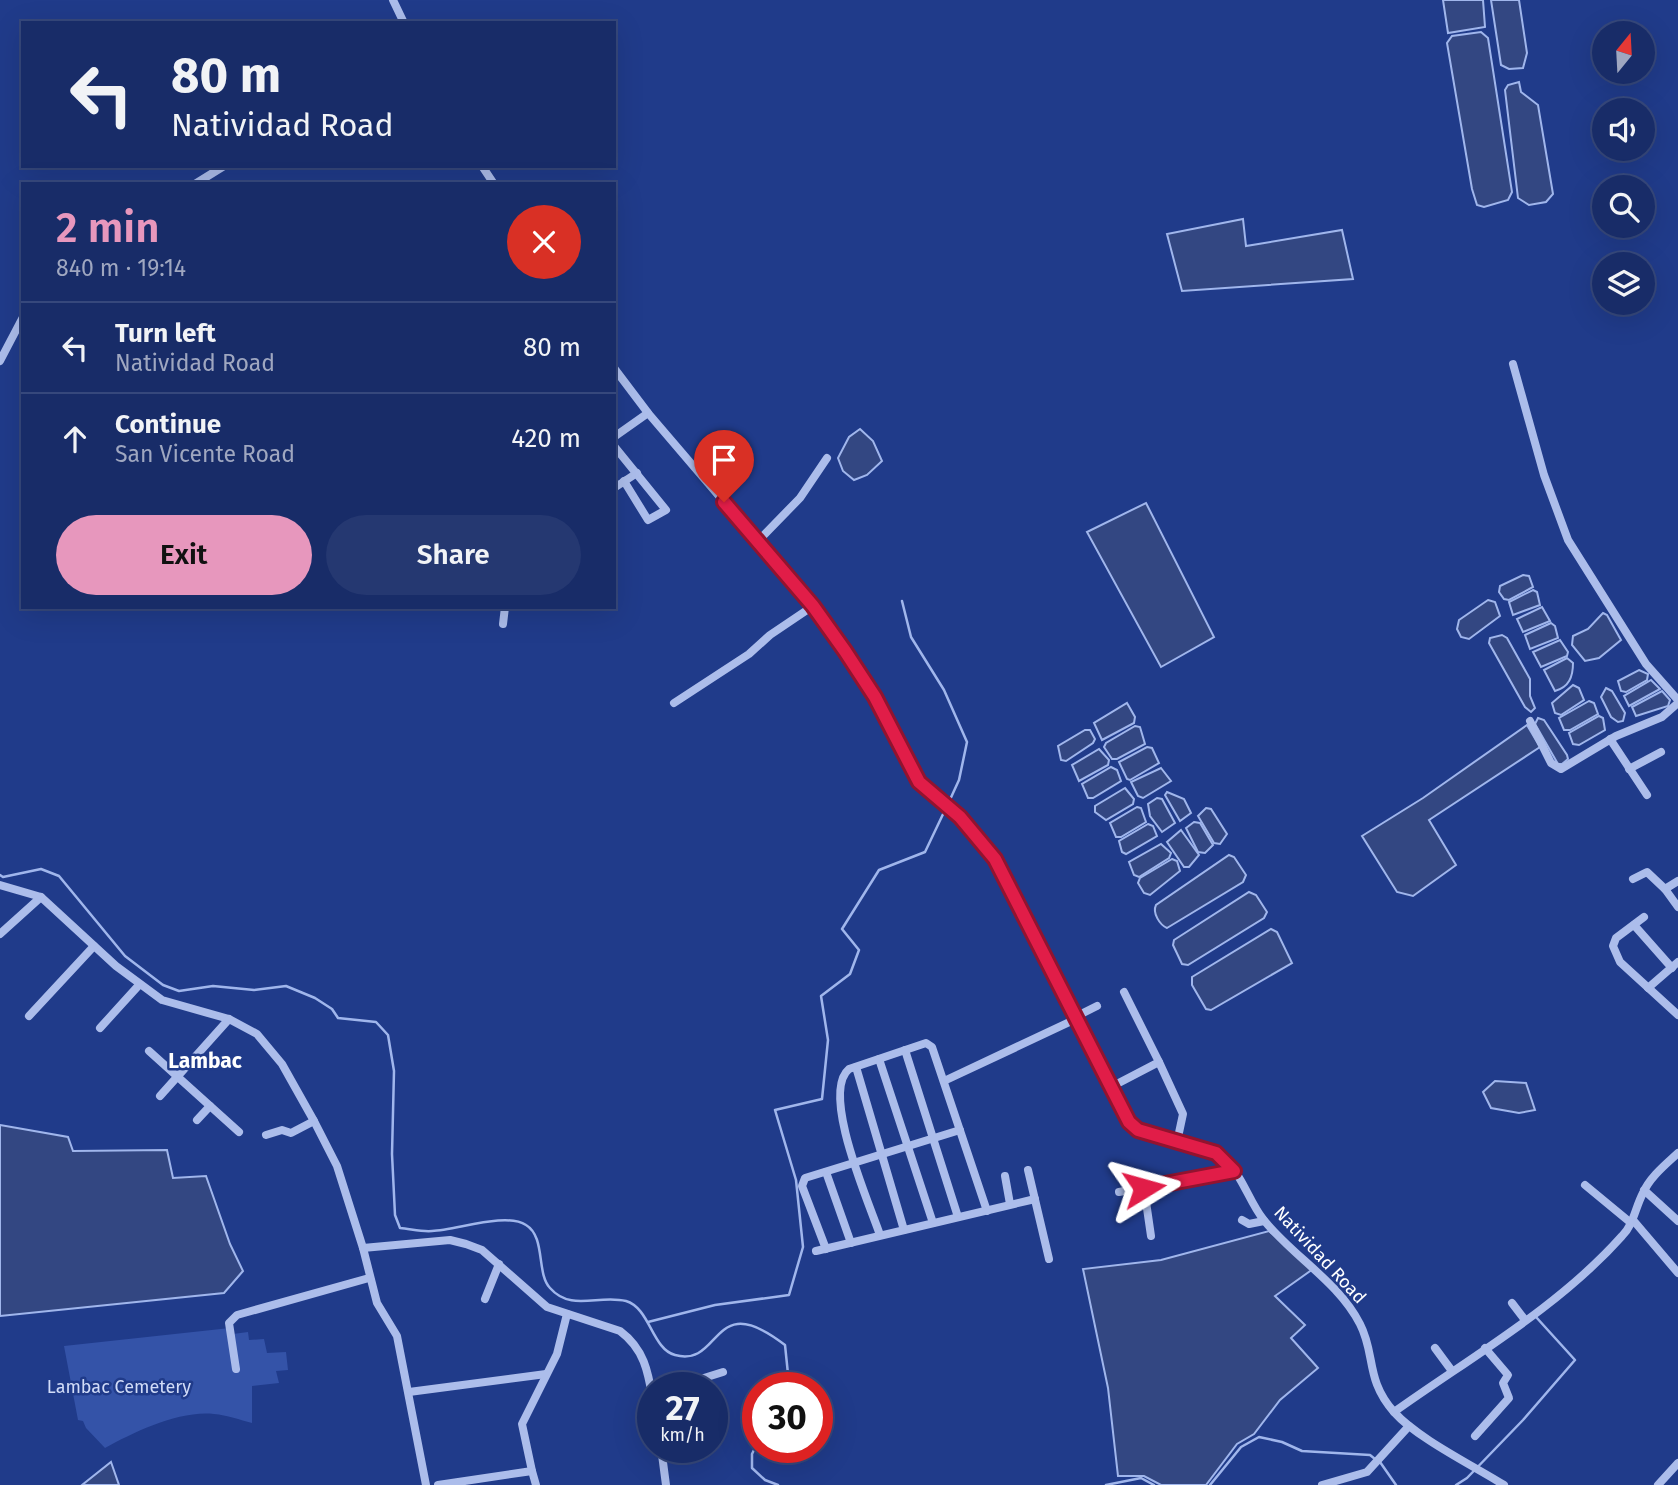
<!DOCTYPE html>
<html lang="en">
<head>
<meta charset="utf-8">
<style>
  :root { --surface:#182c68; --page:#253871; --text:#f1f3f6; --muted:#9fa7c0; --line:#36487c; --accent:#e797bd }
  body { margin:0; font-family:"Fira Sans",sans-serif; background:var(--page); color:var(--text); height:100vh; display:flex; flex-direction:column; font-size:26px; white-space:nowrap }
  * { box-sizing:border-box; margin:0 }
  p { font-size:23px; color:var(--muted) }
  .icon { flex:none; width:38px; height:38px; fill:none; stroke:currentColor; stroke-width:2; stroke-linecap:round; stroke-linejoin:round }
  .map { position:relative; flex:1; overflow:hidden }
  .panel { position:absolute; left:21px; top:182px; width:595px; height:427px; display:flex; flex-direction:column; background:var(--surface); border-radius:0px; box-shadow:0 7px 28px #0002,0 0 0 2px var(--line) }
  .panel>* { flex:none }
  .banner { position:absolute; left:21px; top:21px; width:595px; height:147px; border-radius:0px; box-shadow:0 7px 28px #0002,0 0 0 2px var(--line); background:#182c68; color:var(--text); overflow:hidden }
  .needle { width:46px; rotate:18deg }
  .controls { position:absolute; left:1592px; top:21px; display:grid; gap:14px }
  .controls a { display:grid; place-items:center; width:63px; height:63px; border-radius:50%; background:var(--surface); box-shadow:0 7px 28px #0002,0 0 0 2px var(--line); font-size:35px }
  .speed { position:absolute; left:637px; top:1372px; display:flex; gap:14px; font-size:35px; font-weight:700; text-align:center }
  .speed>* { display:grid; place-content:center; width:91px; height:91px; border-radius:50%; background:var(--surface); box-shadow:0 7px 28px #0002,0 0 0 2px var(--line); line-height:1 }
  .speed small { font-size:18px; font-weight:400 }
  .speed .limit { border:10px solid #d22; background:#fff; color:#111 }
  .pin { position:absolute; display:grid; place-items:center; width:60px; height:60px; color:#fff; margin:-72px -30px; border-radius:50% 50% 50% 0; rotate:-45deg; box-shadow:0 0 7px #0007 }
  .pin .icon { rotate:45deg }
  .me { position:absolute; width:77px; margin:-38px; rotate:82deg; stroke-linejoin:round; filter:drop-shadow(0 0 5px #0008) }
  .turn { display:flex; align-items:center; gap:24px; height:147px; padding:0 35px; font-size:32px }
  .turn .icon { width:91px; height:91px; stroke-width:2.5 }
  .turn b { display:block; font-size:49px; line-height:60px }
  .round { display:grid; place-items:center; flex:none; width:74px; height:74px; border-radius:37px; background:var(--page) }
  .head { display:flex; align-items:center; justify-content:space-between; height:119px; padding:0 35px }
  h1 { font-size:42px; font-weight:600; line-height:52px; color:var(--accent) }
  .button { display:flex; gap:14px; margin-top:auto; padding:14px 35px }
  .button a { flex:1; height:80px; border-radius:42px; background:var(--accent); color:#111; font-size:28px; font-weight:600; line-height:80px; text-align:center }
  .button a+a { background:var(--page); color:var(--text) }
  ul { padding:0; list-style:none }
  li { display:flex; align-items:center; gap:21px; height:91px; padding:0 35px; border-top:2px solid var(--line) }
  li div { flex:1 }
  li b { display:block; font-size:26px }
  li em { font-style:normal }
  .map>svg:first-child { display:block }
</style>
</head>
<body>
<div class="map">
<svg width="1678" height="1485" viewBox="0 0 1678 1485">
  <rect width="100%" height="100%" fill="#203b8a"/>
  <path fill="#3453a8" d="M230,1328l3,6 15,-2 1,8 15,-1 3,14 19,-1 2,18 -12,1 3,12 -27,3v37c-12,-3 -25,-8 -38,-9 -34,-4 -80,18 -109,34l-19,-20 -3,-7 -5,-1 -14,-74z"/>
  <g fill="#334782" stroke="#a0b6ec" stroke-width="2">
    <polygon points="1443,0 1483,0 1485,27 1448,33"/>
    <polygon points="1491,0 1519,0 1527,53 1523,68 1509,69 1501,65"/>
    <polygon points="1481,32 1488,38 1512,192 1508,200 1484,207 1477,205 1472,189 1447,43 1452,36"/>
    <polygon points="1519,82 1521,92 1538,105 1553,194 1546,202 1529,205 1518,198 1505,90 1508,85"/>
    <polygon points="1243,219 1246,246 1342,230 1353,279 1182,291 1167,234"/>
    <polygon points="860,429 873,441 882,461 867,475 854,480 843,471 838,458 849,437"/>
    <polygon points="1146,503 1214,637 1161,667 1087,532"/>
    <polygon points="1523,575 1529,576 1533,587 1509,600 1504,599 1499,592 1500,586"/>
    <polygon points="1533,590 1537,592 1540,605 1513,615 1509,602"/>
    <polygon points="1488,600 1495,602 1500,616 1469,639 1461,637 1457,629 1459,620"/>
    <polygon points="1542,607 1550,621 1523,632 1517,619"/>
    <polygon points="1603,613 1607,615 1621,640 1599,658 1585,661 1572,645 1573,636 1588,629"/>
    <polygon points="1551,623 1555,626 1558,638 1530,649 1525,635"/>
    <polygon points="1502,635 1507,638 1530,679 1530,696 1535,708 1531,712 1525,707 1489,643 1490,638"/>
    <polygon points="1560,640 1568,652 1567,656 1541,667 1533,652"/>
    <path d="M1567,658l6,5c0,14 -4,24 -18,28l-11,-21z"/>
    <polygon points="1639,670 1648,674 1647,680 1626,692 1621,691 1618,681"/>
    <polygon points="1651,680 1660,689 1629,706 1624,696"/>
    <polygon points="1573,685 1579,688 1584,700 1561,715 1555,713 1552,703"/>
    <polygon points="1606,688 1612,691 1625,713 1623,721 1618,722 1611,717 1601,697"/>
    <polygon points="1662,691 1670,700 1668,706 1636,716 1632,707"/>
    <polygon points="1589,701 1594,703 1598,714 1570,730 1564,730 1559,718"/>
    <polygon points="1127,703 1135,717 1134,723 1102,740 1094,723"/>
    <polygon points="1599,716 1603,718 1605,730 1579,745 1573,744 1569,733"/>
    <polygon points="1538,718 1544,720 1567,755 1568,759 1562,764 1558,764 1535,724"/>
    <polygon points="1527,725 1540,747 1429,820 1456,865 1413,896 1397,892 1362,836 1423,798"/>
    <polygon points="1135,726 1140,727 1145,744 1117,759 1112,759 1104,747 1106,743"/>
    <polygon points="1085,730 1090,730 1095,739 1093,743 1066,761 1061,760 1058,746"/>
    <polygon points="1147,747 1152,748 1159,763 1130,780 1127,779 1119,762"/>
    <polygon points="1099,749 1109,760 1108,765 1079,781 1072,765"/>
    <polygon points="1111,767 1117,770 1121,781 1093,798 1088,798 1082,784"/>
    <polygon points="1161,768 1171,781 1143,798 1138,796 1131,782"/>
    <polygon points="1125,788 1134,799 1133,804 1106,820 1095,812 1095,806"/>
    <polygon points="1167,792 1184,799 1191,813 1180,821 1165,795"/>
    <polygon points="1157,798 1162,799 1175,823 1162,832 1150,816 1148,804"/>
    <polygon points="1137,807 1141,808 1146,822 1121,837 1116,837 1110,823"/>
    <polygon points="1206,808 1211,809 1227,834 1220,844 1214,843 1198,816"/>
    <polygon points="1194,822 1200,823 1213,845 1205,853 1198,852 1186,828"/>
    <polygon points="1148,824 1153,826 1157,836 1126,854 1122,852 1119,841"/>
    <polygon points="1181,830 1199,855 1189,867 1184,867 1167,842"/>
    <polygon points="1161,844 1171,853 1169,858 1139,877 1134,875 1129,862"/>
    <path d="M1229,855l5,2 12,18 -3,7 -76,46c-7,-3 -15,-15 -11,-23z"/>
    <polygon points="1172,859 1177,861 1180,871 1150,895 1144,893 1138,883 1140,878"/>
    <polygon points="1249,892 1256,895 1267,912 1264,918 1188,965 1182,964 1173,945 1174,940"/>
    <polygon points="1271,929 1277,932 1292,963 1211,1010 1206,1009 1192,985 1192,977"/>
    <polygon points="1495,1081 1526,1083 1535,1110 1519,1113 1491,1108 1483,1092"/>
    <polygon points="0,1125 68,1137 73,1151 167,1150 173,1178 206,1176 230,1244 243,1271 224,1293 0,1316"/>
    <polygon points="1269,1231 1313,1269 1275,1296 1305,1325 1291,1338 1318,1368 1280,1400 1254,1434 1237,1444 1206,1485 1161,1485 1144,1476 1118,1476 1108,1388 1083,1269 1161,1260"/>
    <polygon points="111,1462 119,1485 82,1485"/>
  </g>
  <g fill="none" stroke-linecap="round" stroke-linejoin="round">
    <g stroke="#a0b6ec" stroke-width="2.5">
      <polyline points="902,601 911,637 944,690 967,742 959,780 948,804"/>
      <path d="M0,875l3,2 38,-8 18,7 66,80 38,29 16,6 34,-5 41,4 32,-4 29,12 17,11 6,9 38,4 12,13 6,36 -2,83 3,61 5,13c11,1 22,4 32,3 25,-1 74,-19 94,-6 20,12 10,48 24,63 21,24 49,6 76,13 24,7 26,48 49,54 48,13 35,-68 110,-10l3,29 -5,14"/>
      <polyline points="648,1322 715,1305 789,1295 803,1247 796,1180 775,1110 822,1099 828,1040 821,996 850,974 859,950 842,929 879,870 925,852 945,810"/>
      <polyline points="758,1442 752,1454 752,1468 765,1480 778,1485"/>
      <polyline points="1380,1462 1396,1485"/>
      <polyline points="1106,1485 1141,1478 1154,1485"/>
      <polyline points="1210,1485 1241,1447 1259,1437 1282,1442 1302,1451 1370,1455 1375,1459"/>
      <polyline points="1456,1485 1467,1478 1523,1420 1575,1360 1536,1317"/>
    </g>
    <g stroke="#acbdeb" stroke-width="8">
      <polyline points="393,0 404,23"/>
      <polyline points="482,166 494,184"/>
      <polyline points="195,184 224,166"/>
      <polyline points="0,361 23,317"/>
      <polyline points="1513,364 1544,475 1568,540 1646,664 1678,700"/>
      <path d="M614,368l34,45 165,193 62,91 44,85 40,35 36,42 134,263c23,27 71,15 97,39 17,16 23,40 37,58 29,37 75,62 97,105 16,31 5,55 34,88 23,26 78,53 110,73"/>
      <polyline points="614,437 648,413"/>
      <polyline points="614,446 666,510 648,520 624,481"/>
      <polyline points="614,488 637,473"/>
      <polyline points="758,541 800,498 827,458"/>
      <polyline points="503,624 505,607"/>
      <polyline points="674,703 749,654 770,635 813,606"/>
      <polyline points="1530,721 1551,763 1561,769 1616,736 1662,717 1678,703"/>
      <polyline points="1610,739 1647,795"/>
      <polyline points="1629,769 1661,752"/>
      <polyline points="1633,879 1647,872 1665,889"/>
      <polyline points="1678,881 1665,889 1678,907"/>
      <path d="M0,885l41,12 75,69 46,34 67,19 28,15 25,30 32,57 23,45 26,82 87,-8 16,4 16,6 65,57 73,24c24,18 28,40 33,69"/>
      <polyline points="1644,917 1616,938 1613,946 1620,962 1678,1015"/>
      <polyline points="1634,925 1672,968"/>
      <polyline points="0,934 41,897"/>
      <polyline points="1648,988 1678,962"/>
      <polyline points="29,1016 94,946"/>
      <polyline points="1075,1017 1097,1006"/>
      <polyline points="100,1028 139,985"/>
      <polyline points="905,1050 958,1217"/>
      <polyline points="149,1051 239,1132"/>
      <polyline points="879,1059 933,1223"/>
      <polyline points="1159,1062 1183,1114 1177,1142"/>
      <polyline points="856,1067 904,1230"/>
      <polyline points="944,1081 1076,1019"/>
      <polyline points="1111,1087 1159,1062 1124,992"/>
      <polyline points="160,1096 229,1019"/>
      <polyline points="197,1120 210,1106"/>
      <polyline points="266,1135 282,1130 291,1133 314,1121"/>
      <polyline points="1028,1170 1049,1259"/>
      <polyline points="826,1172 851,1243"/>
      <polyline points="1005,1176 1010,1204"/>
      <polyline points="1585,1185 1631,1223"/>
      <polyline points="1144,1188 1151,1236"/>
      <polyline points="1644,1190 1678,1221"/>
      <polyline points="1119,1192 1234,1171"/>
      <polyline points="1242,1220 1249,1224 1264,1221"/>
      <polyline points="1633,1220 1678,1273"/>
      <path d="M880,1235c-10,-30 -60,-142 -31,-166l77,-26 6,4 55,164"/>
      <polyline points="363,1248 377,1303 397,1336 426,1485"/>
      <polyline points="826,1249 802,1186 805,1178 960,1130"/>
      <polyline points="816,1251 1035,1199"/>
      <polyline points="485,1299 499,1264"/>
      <polyline points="1512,1303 1525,1320"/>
      <polyline points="1435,1348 1452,1371"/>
      <polyline points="236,1369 229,1323 237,1315 369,1278"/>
      <polyline points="672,1388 723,1372"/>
      <polyline points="409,1392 546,1374"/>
      <path d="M1394,1412c77,-55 165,-105 228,-176 12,-12 13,-28 21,-43 7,-16 22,-28 35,-40"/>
      <polyline points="1475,1436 1509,1398 1503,1383 1508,1375 1485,1348"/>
      <polyline points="661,1447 666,1485"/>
      <polyline points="532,1471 522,1424 557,1354 567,1314"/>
      <polyline points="438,1485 532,1471 536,1485"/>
      <polyline points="1322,1485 1367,1472 1409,1426"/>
      <polyline points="1658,1485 1678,1463"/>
    </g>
  </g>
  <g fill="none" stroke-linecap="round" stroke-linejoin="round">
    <g stroke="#92132f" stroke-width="18">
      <polyline id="route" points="724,502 813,606 845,651 875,697 919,782 960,817 995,859 1129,1122 1138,1130 1216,1153 1234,1171 1144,1188"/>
    </g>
    <use href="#route" stroke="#e11d48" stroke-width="12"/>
  </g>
  <g text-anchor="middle" stroke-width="5" stroke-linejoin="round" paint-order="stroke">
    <g font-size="18" fill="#fff" stroke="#203b8a">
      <text transform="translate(1320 1255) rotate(47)" y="6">Natividad Road</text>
    </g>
    <g font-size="18" fill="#d1dcf8" stroke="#203b8a">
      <text x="119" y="1393">Lambac Cemetery</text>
    </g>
    <g font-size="21" font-weight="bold" fill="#fff" stroke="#203b8a">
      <text x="205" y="1068">Lambac</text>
    </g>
  </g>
</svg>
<div class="controls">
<a><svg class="needle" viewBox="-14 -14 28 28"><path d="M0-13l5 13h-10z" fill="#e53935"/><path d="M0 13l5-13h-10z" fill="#9fa7c0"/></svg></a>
<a><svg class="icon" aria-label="sound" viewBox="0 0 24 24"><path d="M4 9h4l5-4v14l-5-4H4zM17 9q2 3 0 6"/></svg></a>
<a><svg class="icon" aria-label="search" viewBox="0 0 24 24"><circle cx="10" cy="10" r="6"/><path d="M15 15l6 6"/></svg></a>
<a><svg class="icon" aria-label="layers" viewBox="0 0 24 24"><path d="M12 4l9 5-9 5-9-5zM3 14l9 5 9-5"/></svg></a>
</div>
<div class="speed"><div>27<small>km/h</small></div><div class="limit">30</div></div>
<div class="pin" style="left:724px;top:502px;background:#d93025"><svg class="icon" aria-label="arrive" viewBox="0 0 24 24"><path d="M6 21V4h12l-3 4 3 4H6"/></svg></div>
<svg class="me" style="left:1144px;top:1188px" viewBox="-20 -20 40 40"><path d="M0-17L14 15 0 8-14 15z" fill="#e11d48" stroke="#fff" stroke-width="4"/></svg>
<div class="banner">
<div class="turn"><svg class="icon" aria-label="left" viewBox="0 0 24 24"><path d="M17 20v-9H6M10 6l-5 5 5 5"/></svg><div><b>80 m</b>Natividad Road</div></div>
</div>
<section class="panel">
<div class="head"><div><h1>2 min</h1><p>840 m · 19:14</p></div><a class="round" style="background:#d93025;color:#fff"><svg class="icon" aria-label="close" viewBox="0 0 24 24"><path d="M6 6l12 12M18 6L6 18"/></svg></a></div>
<ul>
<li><svg class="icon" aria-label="left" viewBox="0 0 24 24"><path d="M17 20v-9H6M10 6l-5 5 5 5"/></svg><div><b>Turn left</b><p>Natividad Road</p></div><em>80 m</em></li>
<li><svg class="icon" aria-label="ahead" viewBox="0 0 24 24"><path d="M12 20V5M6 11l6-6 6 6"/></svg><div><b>Continue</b><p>San Vicente Road</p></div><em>420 m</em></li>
</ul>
<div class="button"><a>Exit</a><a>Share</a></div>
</section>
</div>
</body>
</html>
